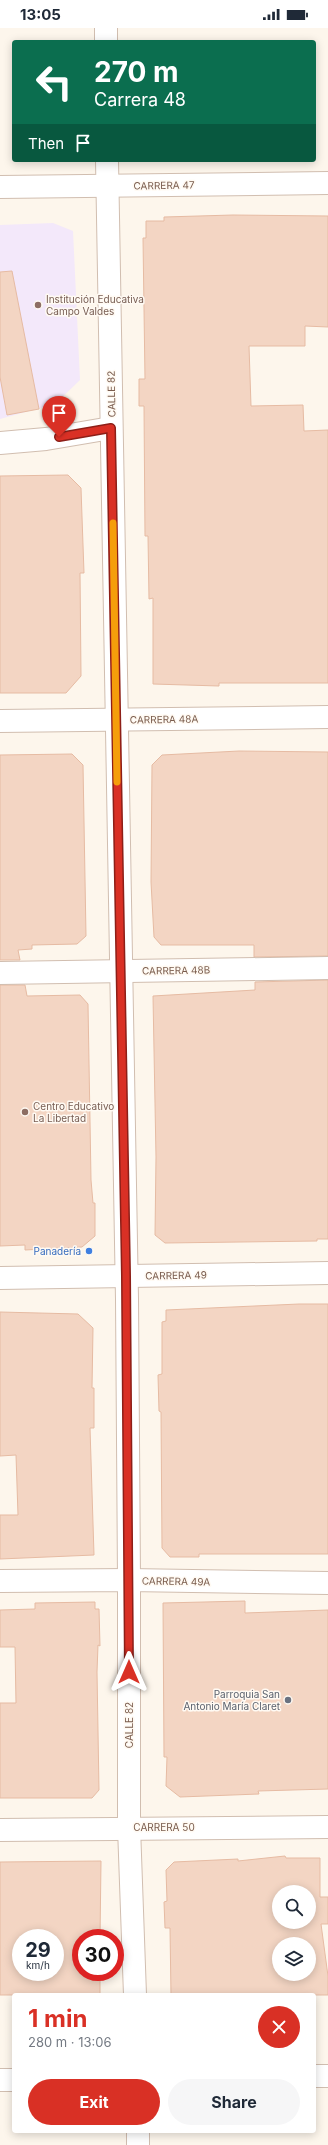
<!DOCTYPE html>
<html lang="en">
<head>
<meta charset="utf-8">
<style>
  :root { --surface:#fff; --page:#f6f6f7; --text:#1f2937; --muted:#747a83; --accent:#d93025 }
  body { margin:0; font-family:Inter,sans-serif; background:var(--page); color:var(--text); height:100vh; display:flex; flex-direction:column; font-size:15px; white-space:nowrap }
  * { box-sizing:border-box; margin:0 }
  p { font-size:13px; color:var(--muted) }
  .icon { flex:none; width:22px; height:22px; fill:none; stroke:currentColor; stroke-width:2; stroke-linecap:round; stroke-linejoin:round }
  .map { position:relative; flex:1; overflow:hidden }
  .side { position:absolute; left:12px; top:1965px; width:304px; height:140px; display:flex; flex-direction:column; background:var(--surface); border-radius:4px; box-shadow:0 2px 10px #0003 }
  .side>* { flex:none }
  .guide { position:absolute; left:12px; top:12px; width:304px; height:122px; border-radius:4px; box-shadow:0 2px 10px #0003; background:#0b6e4f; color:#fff; overflow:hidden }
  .tools { position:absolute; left:272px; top:1857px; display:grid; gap:8px }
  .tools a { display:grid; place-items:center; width:44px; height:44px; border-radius:50%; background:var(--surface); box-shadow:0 2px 10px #0003; font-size:20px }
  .speed { position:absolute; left:12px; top:1901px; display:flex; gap:8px; font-size:20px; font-weight:700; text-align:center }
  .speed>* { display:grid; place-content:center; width:52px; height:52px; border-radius:50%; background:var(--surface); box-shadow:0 2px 10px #0003; line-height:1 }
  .speed small { font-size:10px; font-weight:400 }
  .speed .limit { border:6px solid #d22; background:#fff; color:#111 }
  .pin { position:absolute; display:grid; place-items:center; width:34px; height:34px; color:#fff; margin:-41px -17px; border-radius:50% 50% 50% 0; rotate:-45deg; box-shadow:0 0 4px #0007 }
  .pin .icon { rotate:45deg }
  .me { position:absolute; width:44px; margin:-22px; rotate:0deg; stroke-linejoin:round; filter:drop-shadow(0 0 3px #0008) }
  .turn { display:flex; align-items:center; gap:14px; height:84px; padding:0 16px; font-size:18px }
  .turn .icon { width:52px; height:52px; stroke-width:2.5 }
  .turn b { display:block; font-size:28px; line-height:34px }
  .then { display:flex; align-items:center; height:38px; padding:0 16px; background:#0003; gap:8px; font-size:15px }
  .round { display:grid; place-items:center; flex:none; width:42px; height:42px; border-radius:21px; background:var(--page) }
  .head { display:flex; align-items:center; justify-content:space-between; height:68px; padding:0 16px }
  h1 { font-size:24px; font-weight:700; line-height:30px; color:var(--accent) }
  .button { display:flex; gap:8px; margin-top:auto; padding:8px 16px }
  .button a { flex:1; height:46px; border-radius:24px; background:var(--accent); color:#fff; font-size:16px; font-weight:700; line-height:46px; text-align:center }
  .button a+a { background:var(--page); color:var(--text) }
  .status { display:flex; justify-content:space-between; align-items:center; height:28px; padding:0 20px; background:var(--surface); direction:ltr }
  .status svg { height:11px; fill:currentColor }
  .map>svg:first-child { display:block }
</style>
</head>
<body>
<div class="status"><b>13:05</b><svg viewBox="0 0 49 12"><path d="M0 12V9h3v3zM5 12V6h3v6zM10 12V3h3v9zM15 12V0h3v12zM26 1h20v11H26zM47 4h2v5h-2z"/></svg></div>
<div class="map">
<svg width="328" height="2117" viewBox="0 0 328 2117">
  <rect width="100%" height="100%" fill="#fdf6ec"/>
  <polygon fill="#f3e8fa" points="53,195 73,203 80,352 55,376 0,391 0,197"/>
  <g fill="#f3d5c3" stroke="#e6bba3" fill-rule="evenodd">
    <polygon points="233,187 328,188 328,299 305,298 305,318 249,318 251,378 303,377 304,403 328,402 328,655 219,655 219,658 153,656 153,570 149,571 148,508 145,508 144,378 139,378 139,351 145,351 143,210 146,210 146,193 164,193 164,189"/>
    <polygon points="12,243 39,381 7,387 0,349 0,244"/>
    <polygon points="68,447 81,460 84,545 80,545 81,648 66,665 0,665 0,448"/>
    <polygon points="239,723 328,724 328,928 254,929 254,917 161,917 154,909 151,854 152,737 162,727"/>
    <polygon points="72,726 83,737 86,908 77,916 32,917 32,921 18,922 20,932 0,932 0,727"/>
    <polygon points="328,952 328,1211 317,1211 317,1213 165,1215 155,1207 156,1129 153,968 255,962 255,954"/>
    <polygon points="0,957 25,957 27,968 80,967 88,976 91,1152 93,1175 95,1175 95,1208 82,1219 25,1222 25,1217 0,1218"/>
    <polygon points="299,1276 328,1276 328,1526 199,1526 199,1529 170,1529 162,1520 161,1384 159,1383 158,1347 162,1346 162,1294 166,1293 166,1282"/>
    <polygon points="0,1284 78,1286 93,1300 92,1360 94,1360 94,1400 90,1400 94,1527 0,1531 0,1487 18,1487 16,1427 0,1428"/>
    <polygon points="245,1573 245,1585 328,1582 328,1761 258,1763 259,1766 180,1769 166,1758 167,1729 164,1729 163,1575"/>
    <polygon points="95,1574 95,1581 99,1581 100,1618 98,1617 97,1644 99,1762 92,1770 0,1770 0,1675 16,1675 15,1619 0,1619 0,1582 35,1581 35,1575"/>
    <path d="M285,1828l1,2h34v39h8v27h-7l7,52v19h-157l-1,-67h-5l-1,-26 3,-1 -1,-31 8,-8 64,-3v2zM279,1864h30v30h-30zM279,1916h30v30h-30z"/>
    <path d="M101,1833l-1,77h-19v34h19v23h-100v-133zM21,1910h34v34h-34z"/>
  </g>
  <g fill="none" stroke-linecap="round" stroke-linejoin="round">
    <g stroke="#d1beb0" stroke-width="24">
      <g id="minor">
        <polyline points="106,0 106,14"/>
        <polyline points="107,132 127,1271 129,1552 129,1799 135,1967"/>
        <polyline points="0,415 46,411 111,400"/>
        <polyline points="0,693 328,689"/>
        <polyline points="0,945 328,940"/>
        <polyline points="0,1553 129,1552 328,1555"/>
        <polyline points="0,1802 328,1799"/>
        <polyline points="314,2048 328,2048"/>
        <polyline points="0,2052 14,2052"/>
        <polyline points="138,2103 138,2117"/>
      </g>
    </g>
    <g stroke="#d1beb0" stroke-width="24">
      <g id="tertiary">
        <polyline points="0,159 328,155"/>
        <polyline points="0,1250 328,1245"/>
      </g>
    </g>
    <use href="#minor" stroke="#fff" stroke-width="22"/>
    <use href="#tertiary" stroke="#fff" stroke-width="22"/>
  </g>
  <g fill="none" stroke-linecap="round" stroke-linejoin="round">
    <g stroke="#8d1f18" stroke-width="10">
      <polyline id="route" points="59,409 111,400 126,1248 129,1644"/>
    </g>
    <use href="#route" stroke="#d93025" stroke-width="7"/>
    <polyline stroke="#f59e0b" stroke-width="7" points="113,495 117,754"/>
  </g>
  <g fill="#8d6e63" stroke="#fffaf3" stroke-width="1.5">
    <circle cx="38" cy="277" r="4"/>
    <circle cx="25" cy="1084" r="4"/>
  </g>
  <circle fill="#3f7fe0" stroke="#fffaf3" stroke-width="1.5" cx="89" cy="1223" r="4"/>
  <circle fill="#6b7280" stroke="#fffaf3" stroke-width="1.5" cx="288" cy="1672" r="4"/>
  <g text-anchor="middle" stroke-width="3" stroke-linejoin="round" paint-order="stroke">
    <g font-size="10" fill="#7a5c4d" stroke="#fffaf3">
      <text transform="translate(164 157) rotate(-1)" y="4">CARRERA 47</text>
      <text transform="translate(111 366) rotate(-91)" y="4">CALLE 82</text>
      <text transform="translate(164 691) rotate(-1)" y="4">CARRERA 48A</text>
      <text transform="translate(176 942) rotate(-1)" y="4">CARRERA 48B</text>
      <text transform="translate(176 1247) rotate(-1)" y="4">CARRERA 49</text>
      <text transform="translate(176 1553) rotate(1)" y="4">CARRERA 49A</text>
      <text transform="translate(129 1697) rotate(-90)" y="4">CALLE 82</text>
      <text x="164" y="1803">CARRERA 50</text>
    </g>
    <g font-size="10" fill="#785e54" stroke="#fffaf3" text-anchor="start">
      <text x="46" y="275">Institución Educativa<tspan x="46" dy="12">Campo Valdes</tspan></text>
      <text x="33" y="1082">Centro Educativo<tspan x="33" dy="12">La Libertad</tspan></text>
    </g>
    <g font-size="10" fill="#366cbe" stroke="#fffaf3" text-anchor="end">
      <text x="81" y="1227">Panadería</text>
    </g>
    <g font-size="10" fill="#5b616d" stroke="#fffaf3" text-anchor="end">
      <text x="280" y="1670">Parroquia San<tspan x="280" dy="12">Antonio María Claret</tspan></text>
    </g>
  </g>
</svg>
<div class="tools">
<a><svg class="icon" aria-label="search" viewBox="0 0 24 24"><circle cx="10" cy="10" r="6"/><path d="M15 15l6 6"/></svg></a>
<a><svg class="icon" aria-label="layers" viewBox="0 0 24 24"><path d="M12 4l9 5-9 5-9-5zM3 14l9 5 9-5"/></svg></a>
</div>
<div class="speed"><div>29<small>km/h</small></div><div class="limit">30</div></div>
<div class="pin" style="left:59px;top:409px;background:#d93025"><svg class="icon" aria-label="arrive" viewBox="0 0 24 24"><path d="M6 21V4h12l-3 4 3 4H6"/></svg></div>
<svg class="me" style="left:129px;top:1644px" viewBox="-20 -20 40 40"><path d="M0-17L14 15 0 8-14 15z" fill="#d93025" stroke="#fff" stroke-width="4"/></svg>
<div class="guide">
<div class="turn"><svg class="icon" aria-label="left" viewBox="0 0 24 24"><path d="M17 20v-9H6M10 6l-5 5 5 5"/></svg><div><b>270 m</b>Carrera 48</div></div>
<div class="then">Then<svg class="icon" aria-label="arrive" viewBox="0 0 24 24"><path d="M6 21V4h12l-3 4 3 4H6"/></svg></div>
</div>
<section class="side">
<div class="head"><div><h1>1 min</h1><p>280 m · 13:06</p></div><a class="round" style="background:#d93025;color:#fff"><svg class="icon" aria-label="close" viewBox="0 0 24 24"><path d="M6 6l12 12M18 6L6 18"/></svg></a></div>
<div class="button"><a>Exit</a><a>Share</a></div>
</section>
</div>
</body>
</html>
